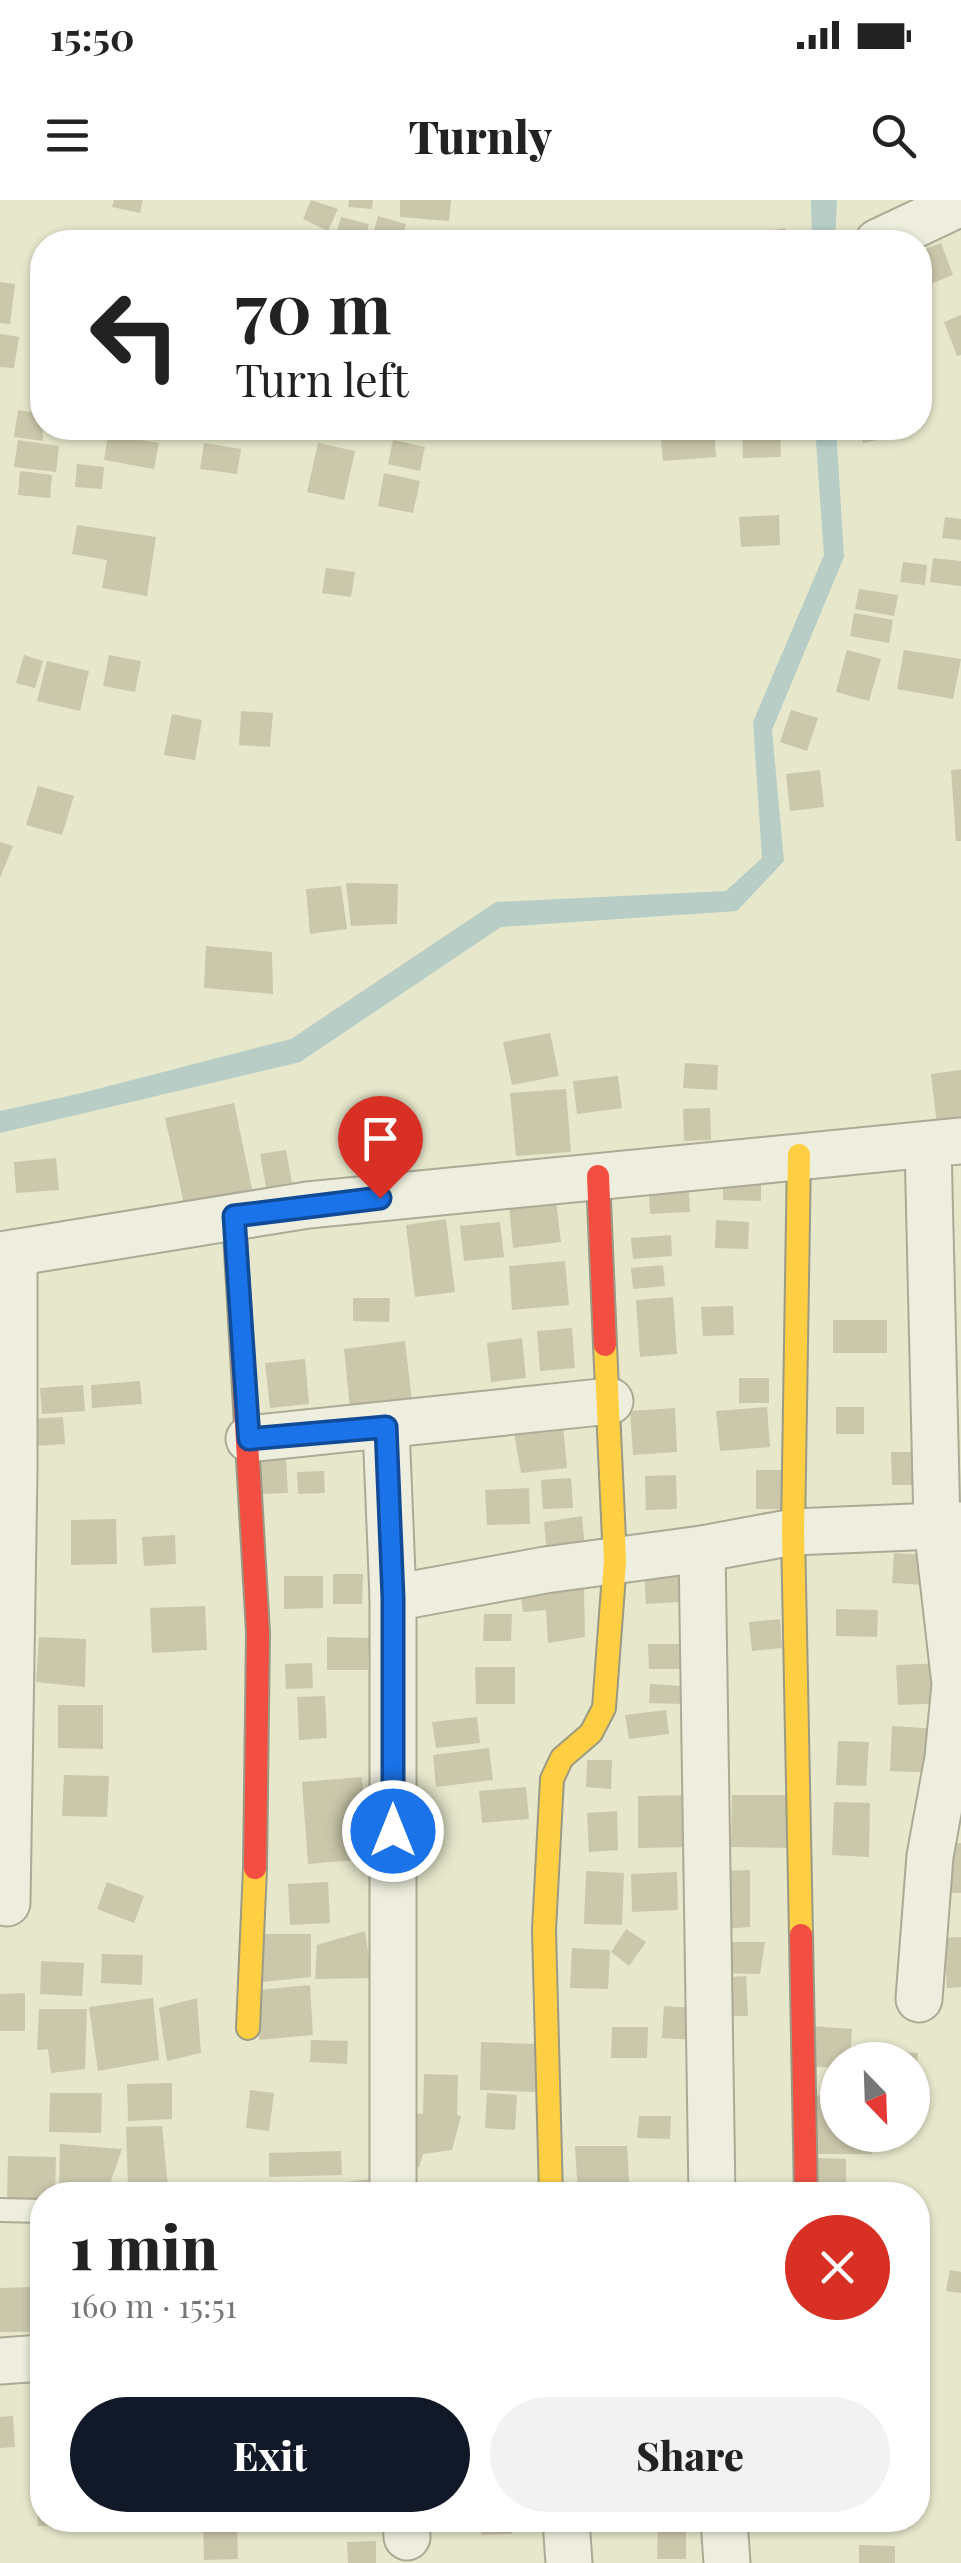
<!DOCTYPE html>
<html lang="en">
<head>
<meta charset="utf-8">
<style>
  :root { --surface:#fff; --page:#f2f2f2; --text:#222; --muted:#767676; --accent:#111827 }
  body { margin:0; font-family:"Playfair Display",serif; background:var(--page); color:var(--text); height:100vh; display:flex; flex-direction:column; font-size:38px; white-space:nowrap }
  * { box-sizing:border-box; margin:0 }
  p { font-size:32px; color:var(--muted) }
  .icon { flex:none; width:55px; height:55px; fill:none; stroke:currentColor; stroke-width:2; stroke-linecap:round; stroke-linejoin:round }
  .map { position:relative; flex:1; overflow:hidden }
  .panel { position:absolute; left:30px; top:1982px; width:900px; height:350px; display:flex; flex-direction:column; background:var(--surface); border-radius:40px; box-shadow:0 2px 8px #0004 }
  .panel>* { flex:none }
  .top-card { position:absolute; left:30px; top:30px; width:902px; height:210px; border-radius:40px; box-shadow:0 2px 8px #0004; background:#fff; color:var(--text); overflow:hidden }
  .needle { width:65px; rotate:157deg }
  .fabs { position:absolute; left:820px; top:1842px; display:grid; gap:20px }
  .fabs a { display:grid; place-items:center; width:110px; height:110px; border-radius:50%; background:var(--surface); box-shadow:0 2px 8px #0004; font-size:50px }
  .pin { position:absolute; display:grid; place-items:center; width:85px; height:85px; color:#fff; margin:-102px -42px; border-radius:50% 50% 50% 0; rotate:-45deg; box-shadow:0 0 10px #0007 }
  .pin .icon { rotate:45deg }
  .me { position:absolute; width:110px; margin:-55px; rotate:0deg; stroke-linejoin:round; filter:drop-shadow(0 0 8px #0008) }
  .turn { display:flex; align-items:center; gap:35px; height:210px; padding:0 40px; font-size:45px }
  .turn .icon { width:130px; height:130px; stroke-width:2.5 }
  .turn b { display:block; font-size:70px; line-height:85px }
  .round { display:grid; place-items:center; flex:none; width:105px; height:105px; border-radius:52px; background:var(--page) }
  .head { display:flex; align-items:center; justify-content:space-between; height:170px; padding:0 40px }
  h1 { font-size:60px; font-weight:800; line-height:75px }
  .button { display:flex; gap:20px; margin-top:auto; padding:20px 40px }
  .button a { flex:1; height:115px; border-radius:60px; background:var(--accent); color:#fff; font-size:40px; font-weight:800; line-height:115px; text-align:center }
  .button a+a { background:var(--page); color:var(--text) }
  .status { display:flex; justify-content:space-between; align-items:center; height:70px; padding:0 50px; background:var(--surface); direction:ltr }
  .status svg { height:28px; fill:currentColor }
  header { display:flex; justify-content:space-between; align-items:center; height:130px; padding:0 40px; background:var(--surface); font-size:45px; font-weight:800 }
  .map>svg:first-child { display:block }
</style>
</head>
<body>
<div class="status"><b>15:50</b><svg viewBox="0 0 49 12"><path d="M0 12V9h3v3zM5 12V6h3v6zM10 12V3h3v9zM15 12V0h3v12zM26 1h20v11H26zM47 4h2v5h-2z"/></svg></div>
<header><svg class="icon" aria-label="menu" viewBox="0 0 24 24"><path d="M4 6h16M4 12h16M4 18h16"/></svg>Turnly<svg class="icon" aria-label="search" viewBox="0 0 24 24"><circle cx="10" cy="10" r="6"/><path d="M15 15l6 6"/></svg></header>
<div class="map">
<svg width="961" height="2363" viewBox="0 0 961 2363">
  <rect width="100%" height="100%" fill="#e6e7cb"/>
  <g fill="#b7cdc6">
    <polygon points="811,0 837,0 835,42 812,42"/>
    <polygon points="815,228 836,228 844,357 772,530 784,661 737,711 501,727 300,862 0,933 0,911 82,893 291,839 496,702 726,691 762,658 753,522 824,355"/>
  </g>
  <g fill="#cac7ab">
    <polygon points="114,0 143,0 140,13 112,7"/>
    <polygon points="311,0 338,9 328,31 303,19"/>
    <polygon points="349,0 373,0 372,9 348,7"/>
    <polygon points="400,0 451,0 449,21 400,17"/>
    <polygon points="378,16 406,24 401,42 371,42"/>
    <polygon points="341,17 369,24 364,42 334,42"/>
    <polygon points="785,28 788,42 749,42 748,35"/>
    <polygon points="941,43 953,75 920,88 920,51"/>
    <polygon points="0,82 15,84 10,124 0,123"/>
    <polygon points="961,115 961,155 957,156 944,122"/>
    <polygon points="0,134 19,137 14,168 0,167"/>
    <polygon points="18,210 42,214 43,241 14,237"/>
    <polygon points="327,228 359,228 356,238 326,233"/>
    <polygon points="385,228 427,228 425,237"/>
    <polygon points="660,228 714,228 716,257 663,261"/>
    <polygon points="742,228 780,228 781,257 743,258"/>
    <polygon points="860,228 895,228 896,236 863,243"/>
    <polygon points="108,234 159,243 154,269 104,260"/>
    <polygon points="18,240 59,246 56,272 14,267"/>
    <polygon points="393,240 425,247 420,271 388,264"/>
    <polygon points="204,243 241,249 237,274 200,269"/>
    <polygon points="318,243 355,251 344,300 307,292"/>
    <polygon points="77,264 104,267 102,289 75,287"/>
    <polygon points="20,271 52,275 50,298 18,295"/>
    <polygon points="384,273 420,281 413,313 378,306"/>
    <polygon points="779,315 780,345 741,347 739,317"/>
    <polygon points="945,317 961,319 961,340 942,338"/>
    <polygon points="77,325 156,337 147,396 102,388 107,360 72,354"/>
    <polygon points="933,358 961,361 961,386 930,382"/>
    <polygon points="903,362 927,365 925,385 900,382"/>
    <polygon points="326,368 355,372 351,397 322,393"/>
    <polygon points="859,389 898,395 894,416 855,409"/>
    <polygon points="854,413 893,420 889,443 850,436"/>
    <polygon points="847,450 881,459 869,501 836,492"/>
    <polygon points="904,450 961,459 953,499 897,489"/>
    <polygon points="24,455 43,461 35,488 16,483"/>
    <polygon points="109,455 141,461 135,492 103,486"/>
    <polygon points="47,461 89,471 80,511 37,501"/>
    <polygon points="791,510 818,518 807,551 780,542"/>
    <polygon points="241,511 273,513 270,547 239,545"/>
    <polygon points="172,514 202,520 195,560 164,555"/>
    <polygon points="961,569 961,641 956,641 951,570"/>
    <polygon points="820,570 824,607 790,611 786,574"/>
    <polygon points="38,586 74,596 62,635 26,625"/>
    <polygon points="0,642 13,646 0,678"/>
    <polygon points="346,683 398,684 397,724 351,726"/>
    <polygon points="341,686 347,729 310,734 306,689"/>
    <polygon points="206,746 272,752 273,794 204,788"/>
    <polygon points="550,833 559,876 512,885 503,842"/>
    <polygon points="685,863 718,865 717,890 683,888"/>
    <polygon points="961,870 961,922 937,925 931,874"/>
    <polygon points="618,876 622,908 577,914 573,881"/>
    <polygon points="566,889 571,952 516,956 510,893"/>
    <polygon points="234,903 252,989 184,1004 165,918"/>
    <polygon points="710,908 711,940 684,941 683,909"/>
    <polygon points="286,950 292,983 266,987 260,954"/>
    <polygon points="56,958 59,990 16,993 14,962"/>
    <polygon points="723,964 761,964 761,1001 723,1000"/>
    <polygon points="688,976 690,1012 650,1014 648,978"/>
    <polygon points="556,1000 561,1042 513,1048 509,1005"/>
    <polygon points="446,1019 455,1092 415,1097 406,1025"/>
    <polygon points="716,1020 749,1022 748,1049 715,1048"/>
    <polygon points="500,1022 504,1057 464,1061 460,1026"/>
    <polygon points="671,1035 672,1056 633,1059 631,1038"/>
    <polygon points="565,1061 569,1105 512,1110 509,1066"/>
    <polygon points="663,1065 665,1086 633,1089 631,1068"/>
    <polygon points="673,1097 677,1154 640,1157 636,1100"/>
    <polygon points="353,1098 390,1098 389,1122 353,1121"/>
    <polygon points="733,1106 734,1135 703,1136 701,1107"/>
    <rect x="833" y="1120" width="54" height="33"/>
    <polygon points="572,1128 575,1168 540,1171 537,1131"/>
    <polygon points="522,1138 526,1178 491,1182 487,1143"/>
    <polygon points="405,1141 412,1202 350,1209 344,1149"/>
    <polygon points="305,1159 309,1204 270,1208 265,1163"/>
    <rect x="739" y="1178" width="30" height="25"/>
    <polygon points="140,1181 142,1204 92,1208 91,1185"/>
    <polygon points="83,1185 85,1211 42,1214 40,1188"/>
    <polygon points="767,1207 770,1247 720,1251 716,1211"/>
    <rect x="836" y="1207" width="28" height="27"/>
    <polygon points="675,1208 677,1252 633,1255 630,1211"/>
    <polygon points="63,1217 65,1244 33,1246 32,1219"/>
    <polygon points="563,1224 567,1268 521,1273 514,1233"/>
    <polygon points="891,1252 925,1252 925,1285 892,1285"/>
    <polygon points="286,1256 288,1293 262,1294 261,1257"/>
    <polygon points="756,1270 788,1270 789,1309 756,1309"/>
    <polygon points="324,1271 325,1293 298,1294 297,1272"/>
    <polygon points="676,1275 677,1309 646,1310 645,1276"/>
    <polygon points="571,1278 573,1308 543,1309 541,1280"/>
    <polygon points="529,1288 530,1324 487,1325 485,1290"/>
    <polygon points="582,1316 585,1351 547,1355 544,1322"/>
    <polygon points="116,1319 117,1364 71,1365 71,1320"/>
    <polygon points="175,1335 176,1364 144,1366 142,1337"/>
    <polygon points="894,1353 928,1355 926,1385 892,1383"/>
    <polygon points="678,1368 680,1402 646,1404 644,1370"/>
    <polygon points="333,1374 363,1374 362,1404 333,1404"/>
    <polygon points="284,1376 323,1376 323,1408 284,1409"/>
    <polygon points="520,1387 584,1388 585,1437 548,1443 546,1410 523,1412"/>
    <polygon points="205,1406 207,1450 152,1453 150,1408"/>
    <polygon points="836,1409 878,1410 877,1437 836,1436"/>
    <polygon points="484,1414 512,1414 511,1441 483,1441"/>
    <polygon points="780,1419 782,1448 752,1451 749,1422"/>
    <polygon points="39,1437 86,1439 85,1487 36,1482"/>
    <polygon points="327,1437 369,1438 368,1470 327,1470"/>
    <polygon points="648,1444 681,1444 681,1469 649,1469"/>
    <polygon points="312,1463 313,1488 286,1489 285,1464"/>
    <polygon points="944,1463 946,1503 898,1505 896,1465"/>
    <polygon points="475,1467 515,1467 515,1504 476,1504"/>
    <polygon points="650,1484 683,1486 682,1504 649,1503"/>
    <polygon points="325,1496 327,1538 299,1540 297,1497"/>
    <polygon points="58,1505 103,1505 103,1549 58,1548"/>
    <polygon points="666,1510 669,1534 629,1539 625,1515"/>
    <polygon points="477,1517 480,1543 436,1548 432,1522"/>
    <polygon points="892,1526 938,1529 935,1573 890,1571"/>
    <polygon points="838,1541 869,1542 866,1586 836,1585"/>
    <polygon points="489,1548 493,1580 436,1587 433,1555"/>
    <polygon points="587,1560 612,1560 611,1589 586,1587"/>
    <polygon points="64,1575 109,1576 107,1617 62,1616"/>
    <polygon points="362,1577 368,1659 308,1664 302,1582"/>
    <polygon points="526,1587 529,1619 482,1623 479,1591"/>
    <polygon points="692,1595 693,1647 638,1648 638,1596"/>
    <polygon points="732,1595 796,1595 796,1648 731,1647"/>
    <polygon points="834,1602 870,1603 869,1657 832,1655"/>
    <polygon points="617,1611 618,1650 589,1652 587,1613"/>
    <polygon points="961,1643 961,1693 946,1693 945,1644"/>
    <polygon points="750,1670 750,1727 724,1729 722,1671"/>
    <polygon points="586,1671 624,1673 622,1725 584,1724"/>
    <polygon points="677,1672 678,1710 632,1712 631,1674"/>
    <polygon points="107,1682 144,1696 134,1723 97,1709"/>
    <polygon points="328,1682 330,1723 290,1725 288,1684"/>
    <polygon points="626,1729 646,1742 629,1766 611,1752"/>
    <polygon points="365,1731 372,1778 315,1779 317,1745"/>
    <polygon points="262,1734 311,1734 311,1777 262,1782"/>
    <polygon points="961,1737 961,1787 947,1788 944,1738"/>
    <polygon points="716,1742 765,1742 760,1774 715,1773"/>
    <polygon points="572,1748 610,1750 608,1789 570,1788"/>
    <polygon points="102,1754 143,1755 142,1785 101,1783"/>
    <polygon points="41,1761 84,1763 82,1796 40,1794"/>
    <polygon points="746,1776 748,1816 713,1816 713,1778"/>
    <polygon points="310,1785 313,1835 259,1840 259,1790"/>
    <polygon points="25,1793 25,1831 0,1831 0,1794"/>
    <polygon points="153,1798 159,1860 98,1871 89,1807"/>
    <polygon points="197,1798 201,1853 167,1861 159,1808"/>
    <polygon points="664,1806 697,1808 695,1840 662,1838"/>
    <polygon points="39,1809 87,1809 85,1869 51,1873 48,1849 37,1850"/>
    <polygon points="811,1826 852,1829 850,1860 838,1860 838,1868 808,1866"/>
    <polygon points="612,1827 648,1827 647,1858 611,1858"/>
    <polygon points="311,1840 348,1841 347,1864 310,1862"/>
    <polygon points="481,1842 537,1844 535,1892 480,1890"/>
    <polygon points="895,1852 918,1853 916,1876 912,1875 912,1860 895,1860"/>
    <polygon points="424,1874 458,1875 457,1915 461,1916 452,1950 423,1954 419,1967 401,1969 408,1913 423,1914"/>
    <polygon points="172,1883 172,1919 128,1921 127,1884"/>
    <polygon points="250,1890 274,1893 269,1931 246,1928"/>
    <polygon points="50,1893 102,1893 101,1933 49,1932"/>
    <polygon points="487,1893 517,1895 515,1930 485,1928"/>
    <polygon points="838,1894 838,1935 871,1935 872,1954 814,1954 810,1896"/>
    <polygon points="912,1895 920,1896 918,1923 912,1922"/>
    <polygon points="639,1916 671,1916 670,1939 637,1938"/>
    <polygon points="162,1926 168,1986 128,1985 126,1927"/>
    <polygon points="60,1944 122,1949 106,1995 59,1995"/>
    <polygon points="575,1946 627,1946 630,1995 578,1995"/>
    <polygon points="341,1951 342,1975 269,1977 269,1953"/>
    <polygon points="8,1956 56,1957 55,1995 42,1995 42,2000 7,1999"/>
    <polygon points="813,1958 846,1959 846,1991 812,1990"/>
    <polygon points="370,1979 371,1995 331,1995 330,1984"/>
    <polygon points="950,2070 961,2072 961,2093 946,2091"/>
    <polygon points="31,2087 31,2132 0,2132 0,2088"/>
    <polygon points="13,2216 15,2247 0,2248 0,2217"/>
    <polygon points="36,2288 42,2288 42,2320 66,2320 66,2326 38,2326"/>
    <polygon points="203,2320 237,2320 238,2359 204,2360"/>
    <polygon points="326,2320 374,2320 375,2330 327,2332"/>
    <polygon points="481,2320 512,2320 512,2334 481,2335"/>
    <polygon points="658,2320 686,2320 686,2359 657,2359"/>
    <polygon points="376,2341 376,2363 348,2363 347,2342"/>
    <polygon points="859,2345 895,2346 895,2363 859,2363"/>
  </g>
  <g fill="none" stroke-linecap="round" stroke-linejoin="round">
    <g stroke="#abaa95" stroke-width="26">
      <polyline id="lane" points="0,2010 42,2011"/>
    </g>
    <g stroke="#abaa95" stroke-width="49">
      <g id="street">
        <polyline points="878,42 961,3"/>
        <polyline points="0,1055 308,1005 961,941"/>
        <polyline points="386,1227 393,1398 393,1995"/>
        <polyline points="249,1239 610,1201"/>
        <polyline points="702,1349 712,1995"/>
        <polyline points="393,1398 545,1370 702,1349 793,1332 961,1325"/>
        <polyline points="7,1703 14,1272 14,1053"/>
        <polyline points="919,1799 930,1656 948,1558 955,1484 937,1326 928,945"/>
        <polyline points="0,2161 42,2158"/>
        <polyline points="406,2320 407,2337"/>
        <polyline points="566,2320 569,2363"/>
        <polyline points="724,2320 727,2363"/>
      </g>
    </g>
    <g stroke="#9b9a84" stroke-width="26">
      <g id="slow">
        <polyline points="799,955 793,1332 801,1735"/>
        <polyline points="248,1828 255,1668"/>
        <polyline points="551,1995 544,1730 552,1579 562,1558 591,1533 604,1508 615,1361 605,1145"/>
      </g>
    </g>
    <g stroke="#9b9a84" stroke-width="26">
      <g id="jam">
        <polyline points="598,976 605,1145"/>
        <polyline points="234,1016 258,1433 255,1668"/>
        <polyline points="801,1735 806,1995"/>
      </g>
    </g>
    <use href="#lane" stroke="#eeeede" stroke-width="22"/>
    <use href="#street" stroke="#eeeede" stroke-width="45"/>
    <use href="#slow" stroke="#ffcf43" stroke-width="22"/>
    <use href="#jam" stroke="#f24e42" stroke-width="22"/>
  </g>
  <g fill="none" stroke-linecap="round" stroke-linejoin="round">
    <g stroke="#114b97" stroke-width="25">
      <polyline id="route" points="380,998 234,1016 249,1239 386,1227 393,1398 393,1631"/>
    </g>
    <use href="#route" stroke="#1a73e8" stroke-width="18"/>
  </g>
</svg>
<div class="fabs">
<a><svg class="needle" viewBox="-14 -14 28 28"><path d="M0-13l5 13h-10z" fill="#e53935"/><path d="M0 13l5-13h-10z" fill="#767676"/></svg></a>
</div>
<div class="pin" style="left:380px;top:998px;background:#d93025"><svg class="icon" aria-label="arrive" viewBox="0 0 24 24"><path d="M6 21V4h12l-3 4 3 4H6"/></svg></div>
<svg class="me" style="left:393px;top:1631px" viewBox="-20 -20 40 40"><circle r="17" fill="#1a73e8" stroke="#fff" stroke-width="3"/><path d="M0-11L8 9 0 5-8 9z" fill="#fff"/></svg>
<div class="top-card">
<div class="turn"><svg class="icon" aria-label="left" viewBox="0 0 24 24"><path d="M17 20v-9H6M10 6l-5 5 5 5"/></svg><div><b>70 m</b>Turn left</div></div>
</div>
<section class="panel">
<div class="head"><div><h1>1 min</h1><p>160 m · 15:51</p></div><a class="round" style="background:#d93025;color:#fff"><svg class="icon" aria-label="close" viewBox="0 0 24 24"><path d="M6 6l12 12M18 6L6 18"/></svg></a></div>
<div class="button"><a>Exit</a><a>Share</a></div>
</section>
</div>
</body>
</html>
